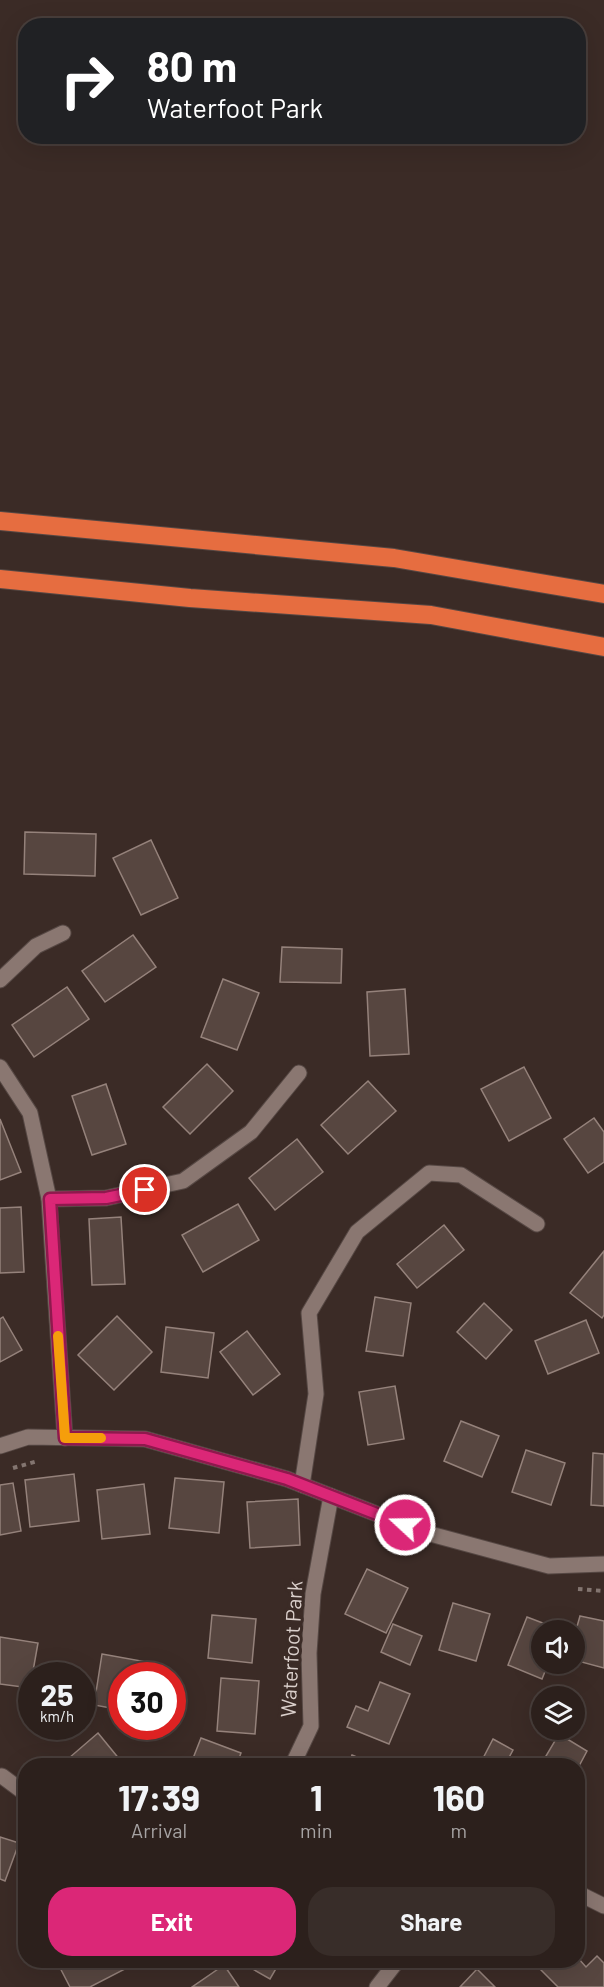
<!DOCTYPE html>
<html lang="en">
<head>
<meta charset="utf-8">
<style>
  :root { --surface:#2c201c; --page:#382d29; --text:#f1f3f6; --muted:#a6a3a3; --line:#483e3b; --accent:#db2777 }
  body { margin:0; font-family:Barlow,sans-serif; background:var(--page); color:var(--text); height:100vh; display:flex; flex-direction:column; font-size:22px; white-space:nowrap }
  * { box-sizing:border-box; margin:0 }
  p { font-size:20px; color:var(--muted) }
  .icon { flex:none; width:33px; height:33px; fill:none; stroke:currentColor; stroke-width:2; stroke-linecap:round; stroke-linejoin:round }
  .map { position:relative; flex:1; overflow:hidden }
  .sheet { position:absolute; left:18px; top:1758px; width:567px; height:210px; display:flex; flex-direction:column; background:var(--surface); border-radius:24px; box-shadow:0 6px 24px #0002,0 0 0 2px var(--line) }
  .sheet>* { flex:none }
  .top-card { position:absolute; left:18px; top:18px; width:568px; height:126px; border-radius:24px; box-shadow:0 6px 24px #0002,0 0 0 2px var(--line); background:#202124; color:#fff; overflow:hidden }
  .buttons { position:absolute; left:531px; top:1620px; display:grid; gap:12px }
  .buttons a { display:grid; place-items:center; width:54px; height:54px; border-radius:50%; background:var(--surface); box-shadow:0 6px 24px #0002,0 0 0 2px var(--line); font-size:30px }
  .speed { position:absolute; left:18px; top:1662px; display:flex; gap:12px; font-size:30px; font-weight:700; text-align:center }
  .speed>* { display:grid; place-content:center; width:78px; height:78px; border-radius:50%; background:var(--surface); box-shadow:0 6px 24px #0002,0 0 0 2px var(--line); line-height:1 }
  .speed small { font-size:15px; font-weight:400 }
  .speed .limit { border:9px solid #d22; background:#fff; color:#111 }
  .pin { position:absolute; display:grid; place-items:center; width:51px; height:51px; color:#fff; margin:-26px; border:3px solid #fff; border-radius:50%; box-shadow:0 2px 6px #0007 }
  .me { position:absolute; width:66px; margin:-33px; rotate:291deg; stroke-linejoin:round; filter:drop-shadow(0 0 4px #0008) }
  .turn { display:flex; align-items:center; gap:21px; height:126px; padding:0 30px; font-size:27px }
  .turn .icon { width:78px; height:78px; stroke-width:2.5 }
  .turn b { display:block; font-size:42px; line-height:51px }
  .eta { display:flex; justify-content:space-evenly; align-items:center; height:102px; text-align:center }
  .eta b { font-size:36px; font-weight:700; line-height:42px }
  .action { display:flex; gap:12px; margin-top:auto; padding:12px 30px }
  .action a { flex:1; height:69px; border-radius:24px; background:var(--accent); color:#fff; font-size:24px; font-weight:700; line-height:69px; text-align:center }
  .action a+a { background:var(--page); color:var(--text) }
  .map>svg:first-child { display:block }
</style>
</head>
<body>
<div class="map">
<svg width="604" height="1987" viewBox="0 0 604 1987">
  <rect width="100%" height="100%" fill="#3b2b26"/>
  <g fill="#574640" stroke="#95827b" stroke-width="1.5">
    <polygon points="25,832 96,834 95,876 24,874"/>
    <polygon points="151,840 178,898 141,915 113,858"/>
    <polygon points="133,935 156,967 105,1002 82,971"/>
    <polygon points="282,947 342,949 341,983 280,982"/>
    <polygon points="223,979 259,993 237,1050 201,1037"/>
    <polygon points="67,987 89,1019 34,1057 12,1025"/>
    <polygon points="405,989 409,1054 370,1056 367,992"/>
    <polygon points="207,1064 233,1091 190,1134 163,1107"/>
    <polygon points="524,1067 551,1118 509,1141 481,1089"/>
    <polygon points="368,1081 396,1111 348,1154 321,1125"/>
    <polygon points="106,1084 126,1144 92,1155 72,1096"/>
    <polygon points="594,1118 604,1132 604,1162 588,1173 564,1139"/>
    <polygon points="0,1119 21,1172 0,1180"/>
    <polygon points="297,1139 323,1172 275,1210 249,1178"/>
    <polygon points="238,1204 259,1240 203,1272 182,1235"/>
    <polygon points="21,1207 24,1272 0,1273 0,1208"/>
    <polygon points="121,1217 125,1284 92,1285 89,1219"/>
    <polygon points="444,1225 464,1250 417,1288 397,1264"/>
    <polygon points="604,1251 604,1315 602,1318 570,1293"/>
    <polygon points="375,1297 411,1303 403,1356 366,1351"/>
    <polygon points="484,1303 512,1330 486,1359 457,1332"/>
    <polygon points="117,1316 152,1352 114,1390 78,1355"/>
    <polygon points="3,1317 22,1350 0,1362 0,1319"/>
    <polygon points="586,1320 599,1353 548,1374 535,1341"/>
    <polygon points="166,1327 214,1333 208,1378 161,1372"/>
    <polygon points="247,1331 280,1374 253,1395 220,1352"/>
    <polygon points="395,1386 404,1439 368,1445 359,1392"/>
    <polygon points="461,1421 499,1436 482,1477 444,1461"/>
    <polygon points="526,1450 565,1463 551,1505 512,1492"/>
    <polygon points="593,1453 604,1454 604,1506 591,1505"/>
    <polygon points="74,1474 79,1521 30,1527 25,1480"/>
    <polygon points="175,1478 224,1482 219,1533 169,1528"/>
    <polygon points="13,1483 21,1531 0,1535 0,1485"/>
    <polygon points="144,1484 150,1534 102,1539 97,1490"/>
    <polygon points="298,1499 300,1545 250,1548 247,1502"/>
    <polygon points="367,1569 408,1588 386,1633 345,1614"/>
    <polygon points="453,1603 490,1614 476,1661 439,1650"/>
    <polygon points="212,1615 256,1619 252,1663 208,1658"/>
    <polygon points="580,1616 604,1621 604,1668 574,1660 574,1637"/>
    <polygon points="527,1617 561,1630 542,1630 542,1664 548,1664 542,1679 508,1665"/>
    <polygon points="393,1624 422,1636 410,1665 381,1652"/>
    <polygon points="0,1637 38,1643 30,1688 0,1684"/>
    <polygon points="102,1654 158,1664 156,1676 122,1676 122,1710 94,1705"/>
    <polygon points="221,1678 259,1681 255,1734 217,1731"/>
    <polygon points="380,1682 410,1694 389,1744 347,1727 356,1706 368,1711"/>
    <polygon points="98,1733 125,1766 75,1766 69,1758"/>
    <polygon points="559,1734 587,1751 578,1768 578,1766 551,1766 543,1761"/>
    <polygon points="201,1738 241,1753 236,1766 190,1766"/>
    <polygon points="493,1739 513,1750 506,1763 510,1766 479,1766"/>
    <polygon points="352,1755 378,1766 348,1766"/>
    <polygon points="0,1837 19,1843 5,1881 0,1879"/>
    <polygon points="26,1879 26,1894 19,1882"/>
    <polygon points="597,1956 604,1963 604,1987 558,1987 531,1960 578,1960 578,1958 586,1967"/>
    <polygon points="56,1960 121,1960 125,1969 90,1987 70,1987"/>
    <polygon points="237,1960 281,1960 270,1979"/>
    <polygon points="224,1965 239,1987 192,1987"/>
    <polygon points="477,1969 495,1987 460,1987"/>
  </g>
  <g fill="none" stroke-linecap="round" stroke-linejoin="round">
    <g stroke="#564844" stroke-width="17">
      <g id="minor">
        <polyline points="0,980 36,946 63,933"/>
        <polyline points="0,1067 30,1113 49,1199 65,1438"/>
        <polyline points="49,1199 106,1198 183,1181 251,1132 299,1073"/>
        <polyline points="0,1446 28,1437 145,1439 287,1479 423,1532 549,1566 604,1564"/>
        <polyline points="302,1485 316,1394 309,1313 357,1232 429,1173 461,1175 537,1224"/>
        <polyline points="292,1766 311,1726 309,1653 313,1594 331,1496"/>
        <polyline points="2,1776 26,1794"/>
        <polyline points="578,1893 604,1906"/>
        <polyline points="377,1987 398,1960"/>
      </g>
    </g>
    <g stroke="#564844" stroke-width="20">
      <g id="highway">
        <polyline points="0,521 394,558 604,594"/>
        <polyline points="0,579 190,598 431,615 604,647"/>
      </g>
    </g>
    <g stroke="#837570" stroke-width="4" stroke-dasharray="4.5 4.5" stroke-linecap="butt">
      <polyline points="13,1468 38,1461"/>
      <polyline points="578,1589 604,1591"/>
    </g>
    <use href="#minor" stroke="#8a7771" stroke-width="15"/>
    <use href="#highway" stroke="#e66d40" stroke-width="18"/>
  </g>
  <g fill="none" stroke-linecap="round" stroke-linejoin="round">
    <g stroke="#8e194d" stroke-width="15">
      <polyline id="route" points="145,1190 106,1198 50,1199 65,1438 145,1439 287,1479 405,1525"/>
    </g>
    <use href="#route" stroke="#db2777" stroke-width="10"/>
    <polyline stroke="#f59e0b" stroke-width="10" points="58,1336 65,1438 101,1438"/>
  </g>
  <g text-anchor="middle" stroke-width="6" stroke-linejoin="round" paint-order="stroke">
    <g font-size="21" fill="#dacfcb" stroke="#3b2b26">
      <text transform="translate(292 1649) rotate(-87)" y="7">Waterfoot Park</text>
    </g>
  </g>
</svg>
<div class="buttons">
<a><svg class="icon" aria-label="sound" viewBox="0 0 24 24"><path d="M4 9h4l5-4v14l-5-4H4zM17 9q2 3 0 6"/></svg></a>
<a><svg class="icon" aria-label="layers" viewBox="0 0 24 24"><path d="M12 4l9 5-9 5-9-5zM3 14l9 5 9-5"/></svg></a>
</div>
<div class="speed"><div>25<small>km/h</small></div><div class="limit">30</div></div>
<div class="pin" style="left:145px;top:1190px;background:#d93025"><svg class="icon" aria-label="arrive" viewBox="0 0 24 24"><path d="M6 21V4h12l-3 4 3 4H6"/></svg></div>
<svg class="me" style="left:405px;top:1525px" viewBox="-20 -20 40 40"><circle r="17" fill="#db2777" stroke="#fff" stroke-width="3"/><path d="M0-11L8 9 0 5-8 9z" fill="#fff"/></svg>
<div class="top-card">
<div class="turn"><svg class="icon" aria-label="right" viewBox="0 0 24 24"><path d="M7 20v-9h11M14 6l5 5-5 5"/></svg><div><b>80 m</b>Waterfoot Park</div></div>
</div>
<section class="sheet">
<div class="eta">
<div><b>17:39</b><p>Arrival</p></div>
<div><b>1</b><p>min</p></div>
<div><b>160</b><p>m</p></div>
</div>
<div class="action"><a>Exit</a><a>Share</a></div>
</section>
</div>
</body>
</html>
